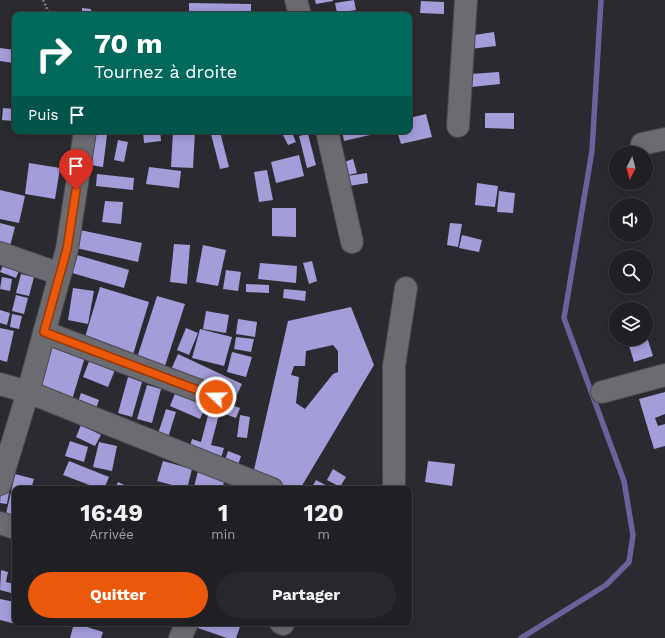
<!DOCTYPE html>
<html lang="fr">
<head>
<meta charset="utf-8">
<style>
  :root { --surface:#202024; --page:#28282c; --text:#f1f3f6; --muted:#a2a3a6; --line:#3d3e41; --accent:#ea580c }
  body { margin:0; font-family:"Work Sans",sans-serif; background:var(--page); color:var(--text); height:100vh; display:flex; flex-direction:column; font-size:15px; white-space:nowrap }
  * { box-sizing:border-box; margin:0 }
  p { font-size:13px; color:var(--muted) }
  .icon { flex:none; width:22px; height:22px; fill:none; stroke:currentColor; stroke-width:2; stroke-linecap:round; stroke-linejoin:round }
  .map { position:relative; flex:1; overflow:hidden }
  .side { position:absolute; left:12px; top:486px; width:400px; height:140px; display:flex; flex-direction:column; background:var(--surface); border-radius:8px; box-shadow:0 2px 10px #0003,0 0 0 1px var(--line) }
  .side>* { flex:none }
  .guide { position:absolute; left:12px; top:12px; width:400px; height:122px; border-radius:8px; box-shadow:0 2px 10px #0003,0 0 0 1px var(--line); background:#00695c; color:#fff; overflow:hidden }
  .needle { width:26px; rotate:186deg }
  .controls { position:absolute; left:609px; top:146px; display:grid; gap:8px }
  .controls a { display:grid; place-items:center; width:44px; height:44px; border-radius:50%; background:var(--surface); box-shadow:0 2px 10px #0003,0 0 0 1px var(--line); font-size:20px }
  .pin { position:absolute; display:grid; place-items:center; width:34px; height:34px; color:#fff; margin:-41px -17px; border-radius:50% 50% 50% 0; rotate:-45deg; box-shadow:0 0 4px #0007 }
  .pin .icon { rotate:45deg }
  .me { position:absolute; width:44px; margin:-22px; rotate:291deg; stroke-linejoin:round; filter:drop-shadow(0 0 3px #0008) }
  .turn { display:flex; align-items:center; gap:14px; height:84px; padding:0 16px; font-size:18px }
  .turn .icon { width:52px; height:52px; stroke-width:2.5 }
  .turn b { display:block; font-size:28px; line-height:34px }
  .then { display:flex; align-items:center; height:38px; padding:0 16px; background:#0003; gap:8px; font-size:15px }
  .eta { display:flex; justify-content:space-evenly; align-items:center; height:68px; text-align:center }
  .eta b { font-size:24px; font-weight:700; line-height:28px }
  .button { display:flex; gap:8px; margin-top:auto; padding:8px 16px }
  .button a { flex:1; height:46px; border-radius:24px; background:var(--accent); color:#fff; font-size:16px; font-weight:700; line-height:46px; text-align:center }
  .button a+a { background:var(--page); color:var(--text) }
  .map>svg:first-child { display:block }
</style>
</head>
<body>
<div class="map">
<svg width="665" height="638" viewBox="0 0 665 638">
  <rect width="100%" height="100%" fill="#2a2a30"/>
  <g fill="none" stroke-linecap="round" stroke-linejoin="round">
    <polyline stroke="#69629b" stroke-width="5.5" points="521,638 606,585 629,562 633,535 624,481 564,318 592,151 601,0"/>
  </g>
  <g fill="#a39dda" fill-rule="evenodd">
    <polygon points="315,0 333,0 333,1 316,4"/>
    <polygon points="354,0 356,10 337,13 335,3"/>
    <polygon points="421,1 444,2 444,14 420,13"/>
    <polygon points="189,3 251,4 251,15 189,15"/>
    <polygon points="82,8 91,9 91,15 82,15"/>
    <polygon points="494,32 496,46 470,49 468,36"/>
    <polygon points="0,48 15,50 13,63 0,61"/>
    <polygon points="14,65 15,66 15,88 11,87"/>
    <polygon points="499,72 500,84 471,87 470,74"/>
    <polygon points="3,108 15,109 13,121 2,120"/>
    <polygon points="485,113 514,113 514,129 485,128"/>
    <polygon points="426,114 432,137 401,144 397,131 409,131 409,118"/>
    <polygon points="143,131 160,131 161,141 144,143"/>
    <polygon points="173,131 195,131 193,168 171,167"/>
    <polygon points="291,131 296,142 288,145 283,135"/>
    <polygon points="342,131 370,131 370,135 344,141"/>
    <polygon points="220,132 229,167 220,169 211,134"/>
    <polygon points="94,133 107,135 103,167 90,165"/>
    <polygon points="308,134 316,165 307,168 299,136"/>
    <polygon points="118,140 128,142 124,162 114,160"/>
    <polygon points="299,155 304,176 276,183 271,162"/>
    <polygon points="353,159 357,173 344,176 341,163"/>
    <polygon points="29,163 60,168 55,199 25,194"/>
    <polygon points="149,167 181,171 179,188 146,184"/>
    <polygon points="267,170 273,200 259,202 254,172"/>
    <polygon points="367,173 368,183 349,186 347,176"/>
    <polygon points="97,174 134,178 133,190 96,186"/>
    <polygon points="477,183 498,186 495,207 475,205"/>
    <polygon points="0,190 25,196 19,223 0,219"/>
    <polygon points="499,191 515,193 513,213 497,212"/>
    <polygon points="105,201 123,202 121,224 102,222"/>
    <polygon points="272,208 296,208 296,237 272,236"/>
    <polygon points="0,223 15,227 9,250 0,247"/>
    <polygon points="450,223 462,224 458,247 447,245"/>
    <polygon points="80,230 142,243 138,262 76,248"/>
    <polygon points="462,235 482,240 479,252 459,248"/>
    <polygon points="174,244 190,245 187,284 170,282"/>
    <polygon points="203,245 226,250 218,286 196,282"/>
    <polygon points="77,255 129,270 124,288 72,273"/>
    <polygon points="312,261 317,281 309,284 303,263"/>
    <polygon points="4,263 20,268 16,278 0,272"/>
    <polygon points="260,263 297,266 296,283 258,279"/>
    <polygon points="226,270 241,272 238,291 223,289"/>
    <polygon points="21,274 34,277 29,296 16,293"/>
    <polygon points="2,277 12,279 10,291 0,289"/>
    <polygon points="246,284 269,285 269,293 246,292"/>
    <polygon points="100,287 149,302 132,358 83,344"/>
    <polygon points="73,288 94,291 88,324 68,320"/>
    <polygon points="284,289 306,291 305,301 283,298"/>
    <polygon points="16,295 28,298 24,314 12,311"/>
    <polygon points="157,296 185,304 163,372 135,364"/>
    <path d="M351,307l23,58 -74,124h-8l-39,-15 35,-153zM333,345l5,6v21l-5,2 -28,35 -9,-6 3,-26 -8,-2 3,-9h11l1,-15z"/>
    <polygon points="0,310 10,313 7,325 0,323"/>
    <polygon points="206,311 229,315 226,333 203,329"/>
    <polygon points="12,314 22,316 19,329 10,327"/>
    <polygon points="238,319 257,322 255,337 236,334"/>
    <polygon points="0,328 14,331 7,362 0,360"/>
    <polygon points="186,328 198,333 189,355 177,350"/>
    <polygon points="200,329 232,337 224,366 192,358"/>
    <polygon points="646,334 653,356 634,362 627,339 646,339"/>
    <polygon points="236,337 254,339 251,352 234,349"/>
    <polygon points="52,347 85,357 71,403 38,393"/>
    <polygon points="232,352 252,357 246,377 227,372"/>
    <polygon points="178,354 242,384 234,401 170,372"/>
    <polygon points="90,359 115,370 108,387 83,377"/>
    <polygon points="128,377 142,382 132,417 118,413"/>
    <polygon points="147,385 161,389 152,423 137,419"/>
    <polygon points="176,391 207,404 200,419 170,406"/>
    <polygon points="665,392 665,414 655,418 658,426 665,424 665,446 654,449 639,399"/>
    <polygon points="81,393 99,400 94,415 76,408"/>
    <polygon points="212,400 222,403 211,445 224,448 221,458 189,450 192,439 201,442"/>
    <polygon points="226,403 240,408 236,418 222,413"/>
    <polygon points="166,409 176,412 167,441 157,437"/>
    <polygon points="240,415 250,417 247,438 237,437"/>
    <polygon points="81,425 101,435 95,446 76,437"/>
    <polygon points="70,441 88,447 84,462 65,456"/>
    <polygon points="99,442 117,446 112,471 93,467"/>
    <polygon points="228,451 241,456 238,465 225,460"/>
    <polygon points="69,461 109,477 104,489 100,489 63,475"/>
    <polygon points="163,461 192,469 187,489 157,481"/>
    <polygon points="428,461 455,464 452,486 425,482"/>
    <polygon points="333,469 346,477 340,487 327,480"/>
    <polygon points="198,471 225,479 222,489 202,489 194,487"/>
    <polygon points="15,474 34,479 31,489 15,489 15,526 4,523"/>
    <polygon points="316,480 333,489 311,489"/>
    <polygon points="118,482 133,489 115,489"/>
    <polygon points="1,491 9,492 7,504 0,503"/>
    <polygon points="1,570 8,572 6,582 15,584 15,594 0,590"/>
    <polygon points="0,599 15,602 15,623 25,623 24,626 0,620"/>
    <polygon points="74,623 103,632 101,638 70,638"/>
    <polygon points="193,623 239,623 241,624 236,638 227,638 192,626"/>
  </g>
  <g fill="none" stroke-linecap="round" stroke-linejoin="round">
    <g stroke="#48484c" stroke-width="24">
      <g id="street">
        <polyline points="296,0 300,15"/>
        <polyline points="458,126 466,0"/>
        <polyline points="327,131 352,242"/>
        <polyline points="642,144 665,139"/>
        <polyline points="0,253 60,274"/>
        <polyline points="44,332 216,397"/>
        <polyline points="0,384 28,392 272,489"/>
        <polyline points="602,392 665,375"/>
        <polyline points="0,484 28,392 67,249 85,131"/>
        <polyline points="394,489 394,366 406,288"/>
        <polyline points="0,523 15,528"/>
        <polyline points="281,623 283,624"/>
        <polyline points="180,638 187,623"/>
      </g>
    </g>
    <polyline stroke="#7b7b80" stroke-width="2.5" stroke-dasharray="2 2" stroke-linecap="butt" points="43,0 50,15"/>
    <use href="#street" stroke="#6c6b72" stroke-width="22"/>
  </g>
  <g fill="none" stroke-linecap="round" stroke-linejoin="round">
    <g stroke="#983908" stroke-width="10">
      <polyline id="route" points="76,190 67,249 44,332 216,397"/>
    </g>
    <use href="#route" stroke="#ea580c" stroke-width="7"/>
  </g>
</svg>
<div class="controls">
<a><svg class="needle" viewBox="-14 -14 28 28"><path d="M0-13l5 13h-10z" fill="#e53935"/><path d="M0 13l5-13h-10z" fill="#a2a3a6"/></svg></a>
<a><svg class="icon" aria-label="sound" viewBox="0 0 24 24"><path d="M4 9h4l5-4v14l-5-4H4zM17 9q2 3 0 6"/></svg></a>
<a><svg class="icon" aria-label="search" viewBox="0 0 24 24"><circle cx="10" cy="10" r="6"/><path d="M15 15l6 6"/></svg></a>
<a><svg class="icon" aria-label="layers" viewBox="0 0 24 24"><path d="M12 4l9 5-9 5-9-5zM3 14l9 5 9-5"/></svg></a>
</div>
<div class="pin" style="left:76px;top:190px;background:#d93025"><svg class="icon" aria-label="arrive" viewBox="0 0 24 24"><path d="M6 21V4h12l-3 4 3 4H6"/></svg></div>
<svg class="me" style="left:216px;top:397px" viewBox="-20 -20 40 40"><circle r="17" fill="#ea580c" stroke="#fff" stroke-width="3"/><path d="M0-11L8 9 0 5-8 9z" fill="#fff"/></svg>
<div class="guide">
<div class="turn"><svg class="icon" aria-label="right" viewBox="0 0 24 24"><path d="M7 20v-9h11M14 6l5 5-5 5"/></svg><div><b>70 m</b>Tournez à droite</div></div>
<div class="then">Puis<svg class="icon" aria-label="arrive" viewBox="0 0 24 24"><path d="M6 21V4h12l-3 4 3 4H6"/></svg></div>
</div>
<section class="side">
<div class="eta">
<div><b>16:49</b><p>Arrivée</p></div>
<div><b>1</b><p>min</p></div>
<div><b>120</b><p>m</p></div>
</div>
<div class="button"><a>Quitter</a><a>Partager</a></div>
</section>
</div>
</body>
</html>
